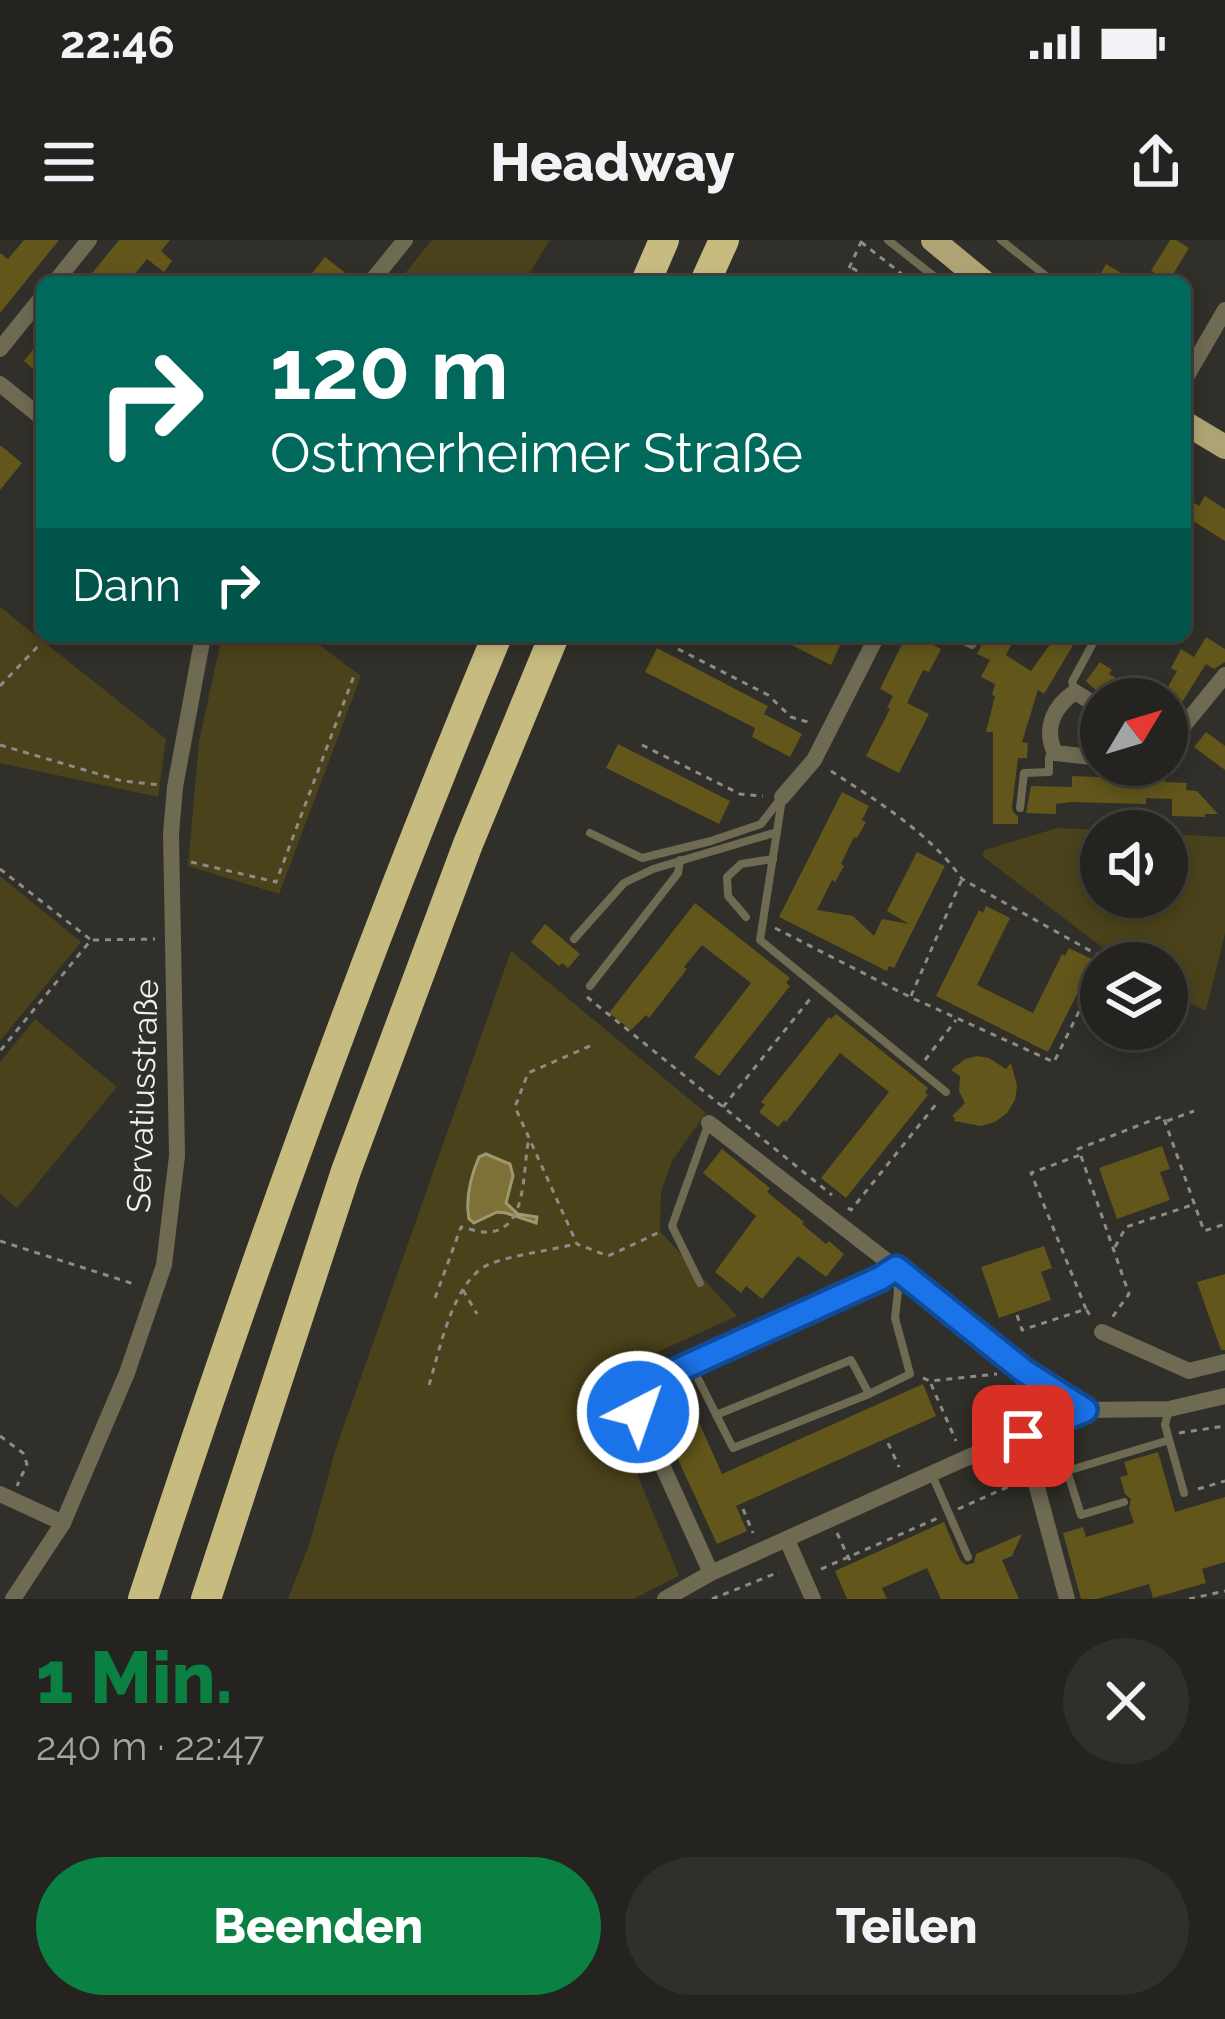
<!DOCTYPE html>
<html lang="de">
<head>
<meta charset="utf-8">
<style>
  :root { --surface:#24231f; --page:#302f2c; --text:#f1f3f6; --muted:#a3a4a4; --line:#41403d; --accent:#0b8043 }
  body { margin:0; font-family:Raleway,sans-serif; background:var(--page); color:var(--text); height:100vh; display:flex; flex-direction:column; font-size:45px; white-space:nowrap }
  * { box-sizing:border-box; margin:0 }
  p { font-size:39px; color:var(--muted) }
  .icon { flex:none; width:66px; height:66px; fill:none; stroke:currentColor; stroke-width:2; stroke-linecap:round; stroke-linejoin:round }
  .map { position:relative; height:1359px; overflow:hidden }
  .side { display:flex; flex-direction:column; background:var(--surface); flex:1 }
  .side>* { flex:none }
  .top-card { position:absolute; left:36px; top:36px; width:1155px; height:366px; border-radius:18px; box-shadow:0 6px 18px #0003,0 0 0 3px var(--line); background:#00695c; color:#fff; overflow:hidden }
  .needle { width:78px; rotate:52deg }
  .tools { position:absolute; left:1080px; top:438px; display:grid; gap:24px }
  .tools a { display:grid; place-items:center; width:108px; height:108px; border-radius:50%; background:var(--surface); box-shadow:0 6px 18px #0003,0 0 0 3px var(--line); font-size:60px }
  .pin { position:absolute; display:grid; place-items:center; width:102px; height:102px; color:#fff; margin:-51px; border-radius:24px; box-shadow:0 6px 18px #0006 }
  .me { position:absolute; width:132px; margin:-66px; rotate:41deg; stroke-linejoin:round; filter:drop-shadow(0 0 9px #0008) }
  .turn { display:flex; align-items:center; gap:42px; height:252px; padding:0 36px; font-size:54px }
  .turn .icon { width:156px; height:156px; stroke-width:2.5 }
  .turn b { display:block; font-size:84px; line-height:102px }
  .then { display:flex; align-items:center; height:114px; padding:0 36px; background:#0003; gap:24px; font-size:45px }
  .round { display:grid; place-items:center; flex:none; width:126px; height:126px; border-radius:63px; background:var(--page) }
  .summary { display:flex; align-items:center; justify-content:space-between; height:204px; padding:0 36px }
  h1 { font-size:72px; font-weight:800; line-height:90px; color:var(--accent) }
  .action { display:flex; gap:24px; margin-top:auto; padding:24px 36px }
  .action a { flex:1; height:138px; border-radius:72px; background:var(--accent); color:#fff; font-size:48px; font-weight:800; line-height:138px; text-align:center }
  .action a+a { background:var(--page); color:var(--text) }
  .status { display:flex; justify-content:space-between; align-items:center; height:84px; padding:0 60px; background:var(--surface); direction:ltr }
  .status svg { height:33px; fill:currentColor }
  header { display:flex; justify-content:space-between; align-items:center; height:156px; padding:0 36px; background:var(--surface); font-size:54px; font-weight:800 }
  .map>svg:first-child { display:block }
</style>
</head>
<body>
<div class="status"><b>22:46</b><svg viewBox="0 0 49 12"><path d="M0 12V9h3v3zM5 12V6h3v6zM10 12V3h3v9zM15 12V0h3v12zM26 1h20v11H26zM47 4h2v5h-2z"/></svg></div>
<header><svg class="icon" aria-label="menu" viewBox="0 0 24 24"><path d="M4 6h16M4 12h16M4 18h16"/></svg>Headway<svg class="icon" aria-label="share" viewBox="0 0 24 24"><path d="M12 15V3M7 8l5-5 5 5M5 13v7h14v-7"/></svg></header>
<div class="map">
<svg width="1225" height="1359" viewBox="0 0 1225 1359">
  <rect width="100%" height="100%" fill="#302f29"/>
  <g fill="#4a421a">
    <polygon points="432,0 550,0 524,42 398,42"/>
    <polygon points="0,367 166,499 158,557 0,523"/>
    <polygon points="222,396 307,396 361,436 279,654 188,626 199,502"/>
    <polygon points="1057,588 1119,591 1101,591 1101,657 1167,657 1167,594 1225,597 1225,693 1206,771 1167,753 1167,723 1123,723 982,616 985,610"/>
    <polygon points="0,636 81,702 0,801"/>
    <polygon points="511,711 706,873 672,921 661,951 660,991 737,1076 598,1139 679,1336 633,1359 288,1359 310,1302 335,1211"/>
    <polygon points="35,779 117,847 17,968 0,954 0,822"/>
  </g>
  <path fill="#7d7138" stroke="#a0976e" stroke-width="3" d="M486,914l24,10 3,12 -7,27 12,11 19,3 -1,6 -30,-10 -9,-1 -23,11 -5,-4c-4,-21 2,-43 10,-62z"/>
  <g fill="#62561b">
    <polygon points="24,0 59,0 0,73 0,13 8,19"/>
    <polygon points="119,0 170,0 161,11 172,21 164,32 147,19 128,42 85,42"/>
    <polygon points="1170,0 1176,0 1189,8 1169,41 1151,31"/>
    <polygon points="325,17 357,42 305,42"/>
    <polygon points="1106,24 1137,42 1096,42"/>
    <polygon points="42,98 42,137 24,121"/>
    <polygon points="0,205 22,223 0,250"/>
    <polygon points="1205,256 1225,269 1225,301 1185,276 1185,257 1199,266"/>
    <polygon points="774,396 832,396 842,401 831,425"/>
    <polygon points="906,396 916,396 941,409 929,432 923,430 907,463 929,474 899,533 866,516 890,469 887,468 893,456 880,449"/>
    <polygon points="986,396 1000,396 1012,403 1006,415 1031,431 1056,396 1072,396 1069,402 1073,405 1044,454 1038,450 1022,502 1028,503 1027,518 1018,518 1012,567 1013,572 1018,576 1018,584 993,584 993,492 986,492 995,456 992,455 995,444 981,437 990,420 977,414"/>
    <polygon points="1206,397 1225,409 1225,422 1214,429 1206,424 1167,486 1167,459 1161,459 1177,431 1171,428 1181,409 1194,417"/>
    <polygon points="657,408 768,466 764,474 802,494 790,517 752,497 755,488 645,432"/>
    <polygon points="1100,422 1112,430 1109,434 1149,459 1110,459 1092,447 1086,441"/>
    <polygon points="1206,492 1225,506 1225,530 1194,507"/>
    <polygon points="618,504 730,561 719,584 606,528"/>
    <polygon points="1148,526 1164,527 1165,542 1187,543 1186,550 1197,551 1218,574 1205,574 1205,577 1172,576 1172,559 1146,558 1146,564 1071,562 1056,564 1056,574 1026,573 1031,546 1072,547 1072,536 1148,539"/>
    <polygon points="842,552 869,566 862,580 866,582 857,598 854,597 841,624 844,626 835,642 832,640 817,670 853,676 874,696 882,679 909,684 887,671 917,612 945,626 894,728 889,726 887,731 779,677"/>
    <polygon points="695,663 790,738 786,743 790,746 719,836 694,817 751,743 702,705 684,727 687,729 649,778 646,775 631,790 609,773"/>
    <polygon points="986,666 1010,678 977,745 1033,773 1062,714 1065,716 1069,708 1094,720 1048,812 936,756 979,670 983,673"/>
    <polygon points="545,684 580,714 568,728 562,723 559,726 531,702"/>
    <polygon points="836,774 928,848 925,852 928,855 846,958 821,938 889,852 840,813 786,882 784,880 778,887 759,872 765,865 761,862 829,777 831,779"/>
    <polygon points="977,816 989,818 1006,829 1011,823 1017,846 1015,860 1007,873 995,882 981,886 954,881 955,878 952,876 965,863 959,851 960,836 951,830 965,819"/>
    <polygon points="1162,906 1170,929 1160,932 1170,960 1117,979 1099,928"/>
    <polygon points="722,909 770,948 767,952 804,982 802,984 826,1004 829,1001 844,1014 826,1037 798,1016 762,1059 746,1046 741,1053 715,1032 756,976 703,933"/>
    <polygon points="1044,1006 1052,1028 1041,1032 1051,1060 999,1078 981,1027"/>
    <polygon points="1225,1034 1225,1110 1221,1110 1197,1042"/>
    <polygon points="923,1144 936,1176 736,1266 747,1291 717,1304 652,1163 661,1159 660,1157 684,1149 722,1234"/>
    <polygon points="1158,1212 1175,1272 1225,1257 1225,1322 1202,1329 1206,1343 1153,1358 1149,1344 1097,1359 1081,1359 1063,1293 1083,1287 1086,1297 1134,1283 1129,1268 1131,1259 1125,1254 1120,1237 1128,1235 1124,1222"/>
    <polygon points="944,1282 960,1320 966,1325 974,1323 976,1314 1022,1294 1012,1316 1002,1320 1019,1359 941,1359 927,1328 882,1348 887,1359 847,1359 835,1331"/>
  </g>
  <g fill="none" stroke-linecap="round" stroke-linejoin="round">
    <g stroke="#8c8b86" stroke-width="3" stroke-dasharray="6 6" stroke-linecap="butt">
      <polyline points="861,2 912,42"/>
      <polyline points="852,28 877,42"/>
      <polyline points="844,39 862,0"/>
      <polyline points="678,409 768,455 791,477 811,483"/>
      <polyline points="0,446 41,403"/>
      <polyline points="0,505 122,541 161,545"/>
      <polyline points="642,505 740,554 763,556"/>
      <path d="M831,531c46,30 99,62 131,108l143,80 -2,4"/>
      <polyline points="191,622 276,642 355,433"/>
      <polyline points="0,629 91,700 0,811"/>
      <polyline points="775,688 910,757 1054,822 1101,727"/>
      <polyline points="93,700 155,699"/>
      <polyline points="911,756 962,639"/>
      <polyline points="587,757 832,955"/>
      <polyline points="590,806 528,833 515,867 577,1004 608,1016 660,992"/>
      <polyline points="925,820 956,780"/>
      <polyline points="723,867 810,759"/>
      <polyline points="1167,881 1194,871"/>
      <polyline points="1081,916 1129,1054 1111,1079"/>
      <polyline points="848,968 851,970 937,863"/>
      <polyline points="0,1001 137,1045"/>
      <polyline points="1115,1007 1126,987 1192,965"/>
      <polyline points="463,1050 477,1074"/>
      <path d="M435,1058l26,-71c9,2 20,6 29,5 39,-4 32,-66 39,-93"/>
      <polyline points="1086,1069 1031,933 1080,915 1078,909 1163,876 1204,991 1225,984"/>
      <polyline points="1017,1075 1022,1090 1086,1069 1091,1077"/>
      <polyline points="923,1138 930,1141 997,1134"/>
      <polyline points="931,1144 956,1201"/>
      <path d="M429,1145c11,-35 24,-108 63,-122 26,-9 56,-12 83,-19"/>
      <polyline points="1179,1193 1225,1186"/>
      <polyline points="0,1196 23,1213 27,1224 17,1246"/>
      <polyline points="888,1203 899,1227"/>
      <polyline points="1198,1249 1225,1241"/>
      <polyline points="743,1269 753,1293"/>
      <polyline points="958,1269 1021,1241"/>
      <polyline points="837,1293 851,1323"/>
      <polyline points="821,1329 938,1278"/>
      <polyline points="712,1359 779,1332"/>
      <polyline points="1189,1359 1225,1351"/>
    </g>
    <g stroke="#6f6a52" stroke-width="8">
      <polyline points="888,0 941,42"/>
      <polyline points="1001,0 1046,36"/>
      <polyline points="954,396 972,405 977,396"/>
      <polyline points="1075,451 1072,442 1092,405"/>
      <polyline points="782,559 760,700 946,852"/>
      <polyline points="1020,568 1024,533 1049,532 1049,517 1053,514"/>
      <polyline points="590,593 642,618 711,601 761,584 781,558"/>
      <polyline points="746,677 728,656 727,637 741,624 773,619"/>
      <polyline points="574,699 624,643 653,629 777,592"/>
      <polyline points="590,746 678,633 680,620"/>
      <polyline points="700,1043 672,986 708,885"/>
      <polyline points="691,1125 733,1208 869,1154 910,1134 895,1078 898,1051 896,1033"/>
      <polyline points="1169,1169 1165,1185 1184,1253"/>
      <polyline points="716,1175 851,1120 869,1154"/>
      <polyline points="1030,1201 1067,1231 1169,1200"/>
      <polyline points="1067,1231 1081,1275 1124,1262"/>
      <polyline points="932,1235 968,1317"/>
    </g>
    <g stroke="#6f6a52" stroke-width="16">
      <polyline points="55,42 89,0"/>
      <polyline points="371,42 405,0"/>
      <polyline points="0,109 42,57"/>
      <polyline points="1185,139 1225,70"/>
      <polyline points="0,144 42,178"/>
      <path d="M1101,468l-26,-16c-21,14 -32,36 -20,61l46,5"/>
      <polyline points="1167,506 1225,435"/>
      <polyline points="782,557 814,520 877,396"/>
      <polyline points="709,883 896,1028"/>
      <polyline points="1102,1092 1189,1131 1225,1122"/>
      <polyline points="1023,1195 1067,1359"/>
      <polyline points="0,1254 63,1283"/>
      <polyline points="787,1300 813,1359"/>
      <polyline points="711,1333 638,1172 638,1156 645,1145 881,1038 896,1028 1024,1131 1085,1170"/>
      <polyline points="13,1359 63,1283 127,1133 164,1025 177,916 171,594 175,547 203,396"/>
      <polyline points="665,1359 711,1333 964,1219 1085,1170 1169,1169 1225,1156"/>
    </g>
    <g stroke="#aea473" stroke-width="24">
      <polyline points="933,0 984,42"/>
      <polyline points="1185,183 1225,207"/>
    </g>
    <g stroke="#c8bb80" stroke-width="30">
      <polyline points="646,42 664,0"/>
      <polyline points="705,42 724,0"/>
      <path d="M143,1359c106,-325 222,-647 354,-963"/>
      <polyline points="206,1359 346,931 468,604 554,396"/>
    </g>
  </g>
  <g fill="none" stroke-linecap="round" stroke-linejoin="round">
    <g stroke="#114b97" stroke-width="30">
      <polyline id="route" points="638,1172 638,1156 645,1145 881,1038 896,1028 1024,1131 1085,1170 1023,1196"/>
    </g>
    <use href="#route" stroke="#1a73e8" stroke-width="21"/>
  </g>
  <g text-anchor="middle" stroke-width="9" stroke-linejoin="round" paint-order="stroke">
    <g font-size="33" fill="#f0efeb" stroke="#302f29">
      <text transform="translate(142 856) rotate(-88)" y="12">Servatiusstraße</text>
    </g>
  </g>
</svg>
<div class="tools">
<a><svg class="needle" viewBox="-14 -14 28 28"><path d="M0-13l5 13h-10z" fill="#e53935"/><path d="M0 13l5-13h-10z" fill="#a3a4a4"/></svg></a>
<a><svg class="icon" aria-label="sound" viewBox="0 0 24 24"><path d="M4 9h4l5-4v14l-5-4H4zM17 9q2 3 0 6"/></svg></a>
<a><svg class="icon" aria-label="layers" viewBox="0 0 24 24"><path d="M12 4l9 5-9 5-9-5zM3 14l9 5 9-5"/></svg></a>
</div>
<div class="pin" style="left:1023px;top:1196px;background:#d93025"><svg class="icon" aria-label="arrive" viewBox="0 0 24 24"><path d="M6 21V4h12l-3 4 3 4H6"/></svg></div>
<svg class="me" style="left:638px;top:1172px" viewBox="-20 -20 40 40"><circle r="17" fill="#1a73e8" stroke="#fff" stroke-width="3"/><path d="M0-11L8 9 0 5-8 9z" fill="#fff"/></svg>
<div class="top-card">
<div class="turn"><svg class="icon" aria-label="right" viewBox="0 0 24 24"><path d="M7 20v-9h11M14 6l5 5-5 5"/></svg><div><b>120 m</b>Ostmerheimer Straße</div></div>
<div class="then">Dann<svg class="icon" aria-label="right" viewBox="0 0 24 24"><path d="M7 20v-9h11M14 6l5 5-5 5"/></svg></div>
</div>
</div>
<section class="side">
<div class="summary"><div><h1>1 Min.</h1><p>240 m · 22:47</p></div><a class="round"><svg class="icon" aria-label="close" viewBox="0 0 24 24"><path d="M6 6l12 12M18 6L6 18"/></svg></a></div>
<div class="action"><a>Beenden</a><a>Teilen</a></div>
</section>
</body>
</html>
